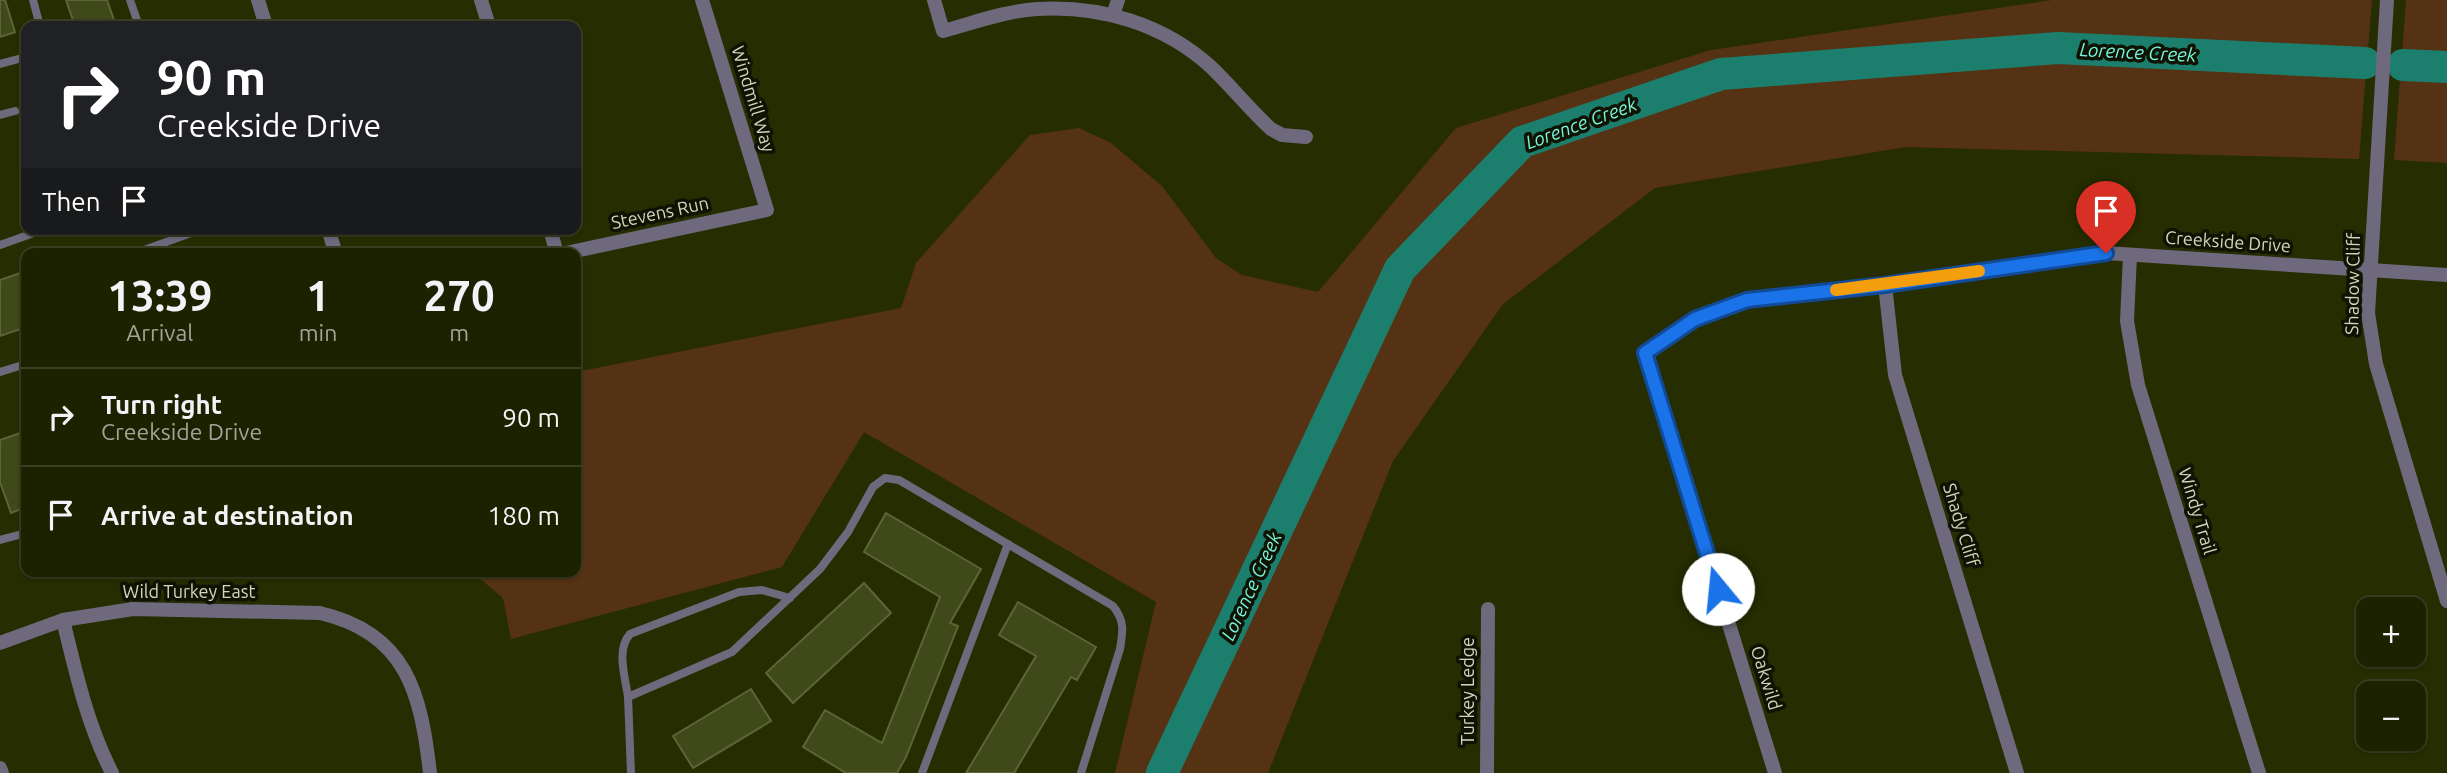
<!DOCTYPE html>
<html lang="en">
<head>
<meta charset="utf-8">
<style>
  :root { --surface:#1c2200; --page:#252a0a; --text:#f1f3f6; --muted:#a0a499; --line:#3a3f22 }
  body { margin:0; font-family:Ubuntu,sans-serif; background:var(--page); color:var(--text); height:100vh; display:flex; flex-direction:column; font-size:26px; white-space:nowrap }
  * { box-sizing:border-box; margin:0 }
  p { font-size:23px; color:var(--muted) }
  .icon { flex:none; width:38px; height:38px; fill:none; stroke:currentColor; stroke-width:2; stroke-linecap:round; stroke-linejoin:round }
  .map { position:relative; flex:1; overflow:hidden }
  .sheet { position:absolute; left:21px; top:248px; width:560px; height:329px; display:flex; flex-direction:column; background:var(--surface); border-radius:14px; box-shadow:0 2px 5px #0004,0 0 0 2px var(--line) }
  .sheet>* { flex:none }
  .top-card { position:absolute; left:21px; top:21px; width:560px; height:214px; border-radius:14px; box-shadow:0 2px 5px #0004,0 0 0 2px var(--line); background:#202124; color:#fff; overflow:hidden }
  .controls { position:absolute; left:2356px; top:597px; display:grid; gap:14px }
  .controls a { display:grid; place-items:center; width:70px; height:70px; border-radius:14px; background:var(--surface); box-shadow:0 2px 5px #0004,0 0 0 2px var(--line); font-size:35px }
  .pin { position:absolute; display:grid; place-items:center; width:60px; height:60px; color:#fff; margin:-72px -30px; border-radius:50% 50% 50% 0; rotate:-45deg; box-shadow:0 0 7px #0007 }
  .pin .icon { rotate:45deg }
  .me { position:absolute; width:77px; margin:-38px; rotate:343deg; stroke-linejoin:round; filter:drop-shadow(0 0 5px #0008) }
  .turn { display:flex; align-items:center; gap:24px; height:147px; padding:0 21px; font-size:32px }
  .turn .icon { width:91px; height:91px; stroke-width:2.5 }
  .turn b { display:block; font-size:49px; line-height:60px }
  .then { display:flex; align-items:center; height:66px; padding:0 21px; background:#0003; gap:14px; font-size:26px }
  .eta { display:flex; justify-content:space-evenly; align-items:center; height:119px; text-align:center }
  .eta b { font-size:42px; font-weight:700; line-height:49px }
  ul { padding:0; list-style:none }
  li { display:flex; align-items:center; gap:21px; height:98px; padding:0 21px; border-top:2px solid var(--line) }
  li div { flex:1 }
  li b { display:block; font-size:26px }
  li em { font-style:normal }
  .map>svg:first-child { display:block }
</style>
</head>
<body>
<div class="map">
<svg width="2447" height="773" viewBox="0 0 2447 773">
  <rect width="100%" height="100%" fill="#262d00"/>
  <g fill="#563214">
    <polygon points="2052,0 2372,0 2359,159 1906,147 1655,188 1503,304 1393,461 1268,773 1115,773 1156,602 864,432 782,567 511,639 503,598 472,572 576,572 576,372 901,308 916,263 1030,135 1079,128 1111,143 1162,186 1216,258 1242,275 1318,292 1456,128 1711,50"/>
    <polygon points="2406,0 2447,0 2447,163 2394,160"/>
  </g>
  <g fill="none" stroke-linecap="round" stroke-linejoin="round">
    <g stroke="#1c7f6e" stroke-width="32">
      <polyline points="2403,65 2447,67"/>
      <polyline points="1162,773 1400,269 1522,142 1721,74 2058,48 2365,63"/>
    </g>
  </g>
  <g fill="#40491a" stroke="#5b6536" stroke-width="2">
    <polygon points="0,0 5,0 15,32 0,37"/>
    <polygon points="66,0 107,0 116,26 75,26"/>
    <polygon points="26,271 26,327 0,336 0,280"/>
    <polygon points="26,431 26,507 11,513 0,482 0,440"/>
    <polygon points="886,513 981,569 950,623 958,626 906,757 897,773 846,773 803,747 825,710 882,743 940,597 864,552"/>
    <polygon points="864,583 891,613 793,703 766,673"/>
    <polygon points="1018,602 1096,647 1077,680 1071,677 1014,773 966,773 1036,656 999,635"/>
    <polygon points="751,689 771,721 693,768 673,736"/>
  </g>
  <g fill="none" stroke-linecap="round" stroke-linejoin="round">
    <g stroke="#6f697d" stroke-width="8">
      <polyline points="33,0 40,26"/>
      <polyline points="130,0 139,26"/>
      <polyline points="0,64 26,57"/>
      <polyline points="0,115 15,111"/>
      <polyline points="0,245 45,229"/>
      <polyline points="133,254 202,229"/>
      <polyline points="0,372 26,364"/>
      <polyline points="0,540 26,533"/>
      <path d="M628,697c-3,-21 -12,-47 2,-63l109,-42 23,-2 28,8"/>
      <path d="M631,773l-3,-76 104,-45 88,-83 28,-37 25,-45 12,-9 14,2 214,126c12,15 10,25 7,43l-39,124"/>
      <polyline points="922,773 1008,544"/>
    </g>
    <g stroke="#6f697d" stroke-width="14">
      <polyline points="258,0 266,26"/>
      <polyline points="481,0 489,26"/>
      <path d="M934,0l9,31c30,-8 62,-20 94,-22 63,-4 127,15 174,58 21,20 39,43 60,62l11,6 24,2"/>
      <polyline points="2387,0 2368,313 2376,364 2447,601"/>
      <polyline points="1113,15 1118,0"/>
      <polyline points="328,229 336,254"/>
      <polyline points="550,229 557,254"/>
      <polyline points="561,254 767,210 702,0"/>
      <polyline points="2130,255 2127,321 2138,385 2259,773"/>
      <polyline points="1885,285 1895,375 2017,773"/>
      <path d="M63,620c13,53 24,104 49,153"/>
      <path d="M0,643l63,-23 70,-11 187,4c87,20 101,81 110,160"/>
      <polyline points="0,768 2,773"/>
      <polyline points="1487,773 1488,609"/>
      <polyline points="1775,773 1645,353 1695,319 1747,300 1885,285 2106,253 2447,275"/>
    </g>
  </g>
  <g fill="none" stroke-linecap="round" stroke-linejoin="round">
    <g stroke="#114b97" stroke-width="18">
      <polyline id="route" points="1718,589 1645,353 1695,319 1747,300 1885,285 2106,253"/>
    </g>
    <use href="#route" stroke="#1a73e8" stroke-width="12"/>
    <polyline stroke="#f59e0b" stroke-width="12" points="1836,290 1979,271"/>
  </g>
  <g text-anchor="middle" stroke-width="7" stroke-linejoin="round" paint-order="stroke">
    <g font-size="18" fill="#d0d7bd" stroke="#101303">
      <text transform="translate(753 99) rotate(73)" y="6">Windmill Way</text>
      <text transform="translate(660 213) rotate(-12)" y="6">Stevens Run</text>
      <text transform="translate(2228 242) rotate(4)" y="6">Creekside Drive</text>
      <text transform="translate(2353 284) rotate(-89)" y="6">Shadow Cliff</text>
      <text transform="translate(2197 511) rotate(73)" y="6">Windy Trail</text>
      <text transform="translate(1961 525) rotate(73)" y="6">Shady Cliff</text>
      <text x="189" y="598">Wild Turkey East</text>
      <text transform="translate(1766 678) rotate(73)" y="6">Oakwild</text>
      <text transform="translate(1468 691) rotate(-90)" y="6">Turkey Ledge</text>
    </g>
    <g font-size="19" font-style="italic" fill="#76f6dc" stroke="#101303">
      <text transform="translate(2138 52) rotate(3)" y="7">Lorence Creek</text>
      <text transform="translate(1581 123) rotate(-20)" y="7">Lorence Creek</text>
      <text transform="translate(1251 586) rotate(-65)" y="7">Lorence Creek</text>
    </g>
  </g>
</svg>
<div class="controls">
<a>+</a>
<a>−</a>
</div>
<div class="pin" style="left:2106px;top:253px;background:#d93025"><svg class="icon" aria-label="arrive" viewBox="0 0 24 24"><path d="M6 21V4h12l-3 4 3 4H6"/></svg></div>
<svg class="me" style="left:1718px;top:589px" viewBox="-20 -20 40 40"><circle r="19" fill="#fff"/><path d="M0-13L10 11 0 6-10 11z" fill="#1a73e8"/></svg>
<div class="top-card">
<div class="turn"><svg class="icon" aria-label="right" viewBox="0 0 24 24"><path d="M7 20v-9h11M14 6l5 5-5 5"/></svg><div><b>90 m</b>Creekside Drive</div></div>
<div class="then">Then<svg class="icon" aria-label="arrive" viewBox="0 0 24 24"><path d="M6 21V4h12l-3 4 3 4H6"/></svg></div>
</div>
<section class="sheet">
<div class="eta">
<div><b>13:39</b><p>Arrival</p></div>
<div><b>1</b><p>min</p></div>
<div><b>270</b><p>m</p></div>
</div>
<ul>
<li><svg class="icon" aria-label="right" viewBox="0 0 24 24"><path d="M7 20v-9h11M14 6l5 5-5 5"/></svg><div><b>Turn right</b><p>Creekside Drive</p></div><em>90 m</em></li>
<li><svg class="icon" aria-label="arrive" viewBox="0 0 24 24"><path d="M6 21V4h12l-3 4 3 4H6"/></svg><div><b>Arrive at destination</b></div><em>180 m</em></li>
</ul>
</section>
</div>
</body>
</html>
